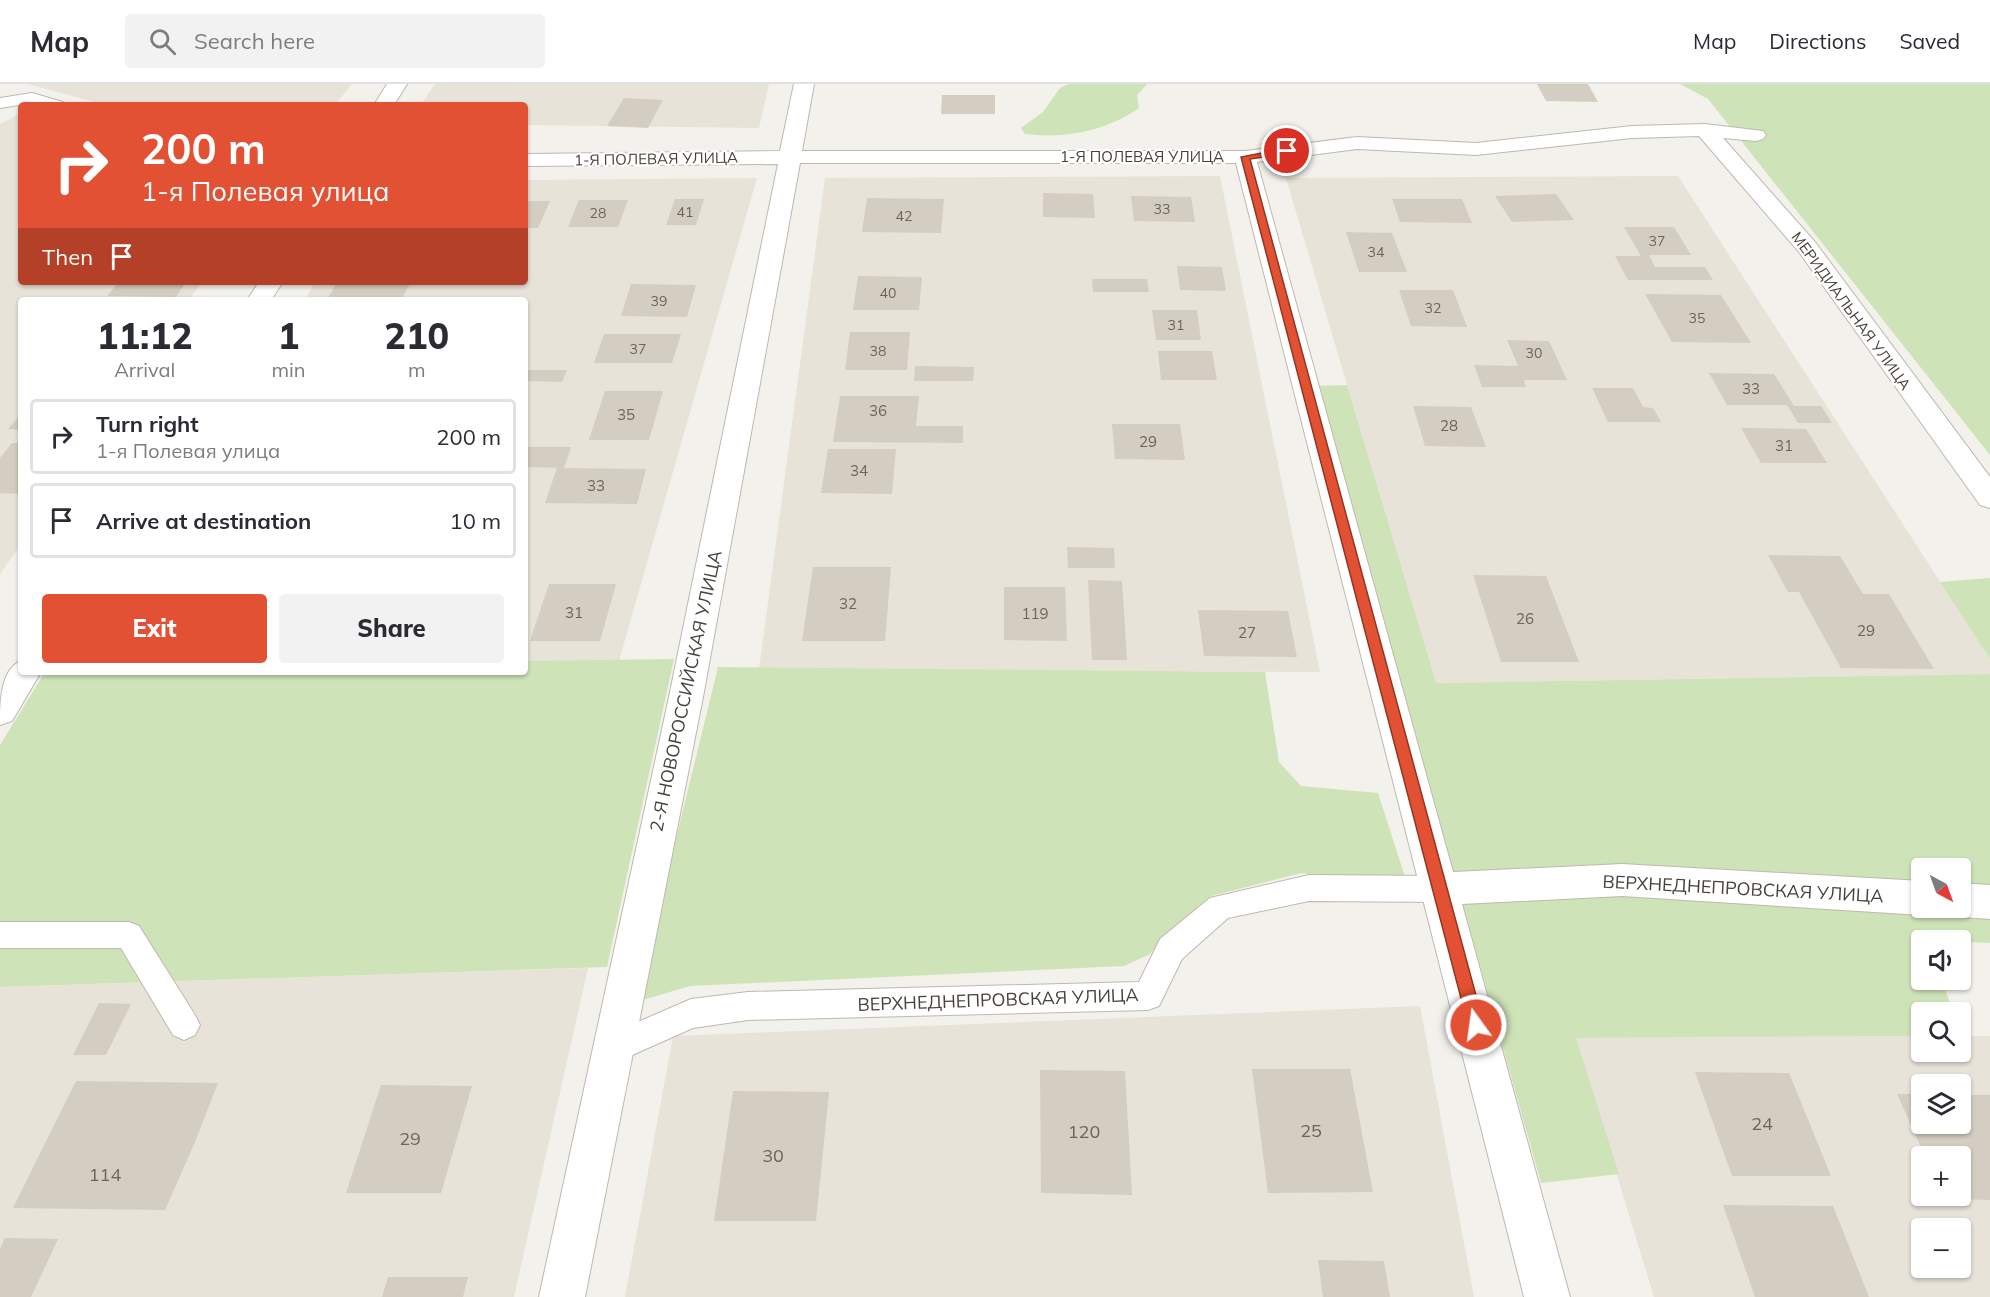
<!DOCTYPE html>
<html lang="en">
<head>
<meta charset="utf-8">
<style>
  :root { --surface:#fff; --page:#f2f2f3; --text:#2b2b33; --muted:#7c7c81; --line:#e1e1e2; --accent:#e25133 }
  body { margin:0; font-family:Mulish,sans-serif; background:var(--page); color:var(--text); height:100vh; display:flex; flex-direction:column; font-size:22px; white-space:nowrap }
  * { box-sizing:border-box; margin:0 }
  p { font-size:20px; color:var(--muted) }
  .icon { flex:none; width:33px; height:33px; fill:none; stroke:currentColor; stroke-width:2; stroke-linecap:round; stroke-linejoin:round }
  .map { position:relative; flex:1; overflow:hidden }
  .panel { position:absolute; left:18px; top:213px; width:510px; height:378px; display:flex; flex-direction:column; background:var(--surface); border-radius:6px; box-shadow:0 2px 4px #0004 }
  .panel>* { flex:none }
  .top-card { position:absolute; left:18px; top:18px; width:510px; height:183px; border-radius:6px; box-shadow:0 2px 4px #0004; background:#e25133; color:#fff; overflow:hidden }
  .needle { width:39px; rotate:139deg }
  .controls { position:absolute; left:1911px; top:774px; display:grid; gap:12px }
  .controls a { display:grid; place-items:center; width:60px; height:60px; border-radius:6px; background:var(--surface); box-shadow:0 2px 4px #0004; font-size:30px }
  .pin { position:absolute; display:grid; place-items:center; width:51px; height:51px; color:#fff; margin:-26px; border:3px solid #fff; border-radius:50%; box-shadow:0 2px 6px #0007 }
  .me { position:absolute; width:66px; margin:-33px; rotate:346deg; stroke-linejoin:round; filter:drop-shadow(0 0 4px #0008) }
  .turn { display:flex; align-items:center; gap:21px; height:126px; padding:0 24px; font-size:27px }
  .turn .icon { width:78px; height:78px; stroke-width:2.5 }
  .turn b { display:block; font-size:42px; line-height:51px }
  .then { display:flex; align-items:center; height:57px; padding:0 24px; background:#0003; gap:12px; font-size:22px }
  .eta { display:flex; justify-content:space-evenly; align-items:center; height:102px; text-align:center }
  .eta b { font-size:36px; font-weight:800; line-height:42px }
  .primary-button { display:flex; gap:12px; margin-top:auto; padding:12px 24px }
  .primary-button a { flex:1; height:69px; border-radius:6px; background:var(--accent); color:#fff; font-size:24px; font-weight:800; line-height:69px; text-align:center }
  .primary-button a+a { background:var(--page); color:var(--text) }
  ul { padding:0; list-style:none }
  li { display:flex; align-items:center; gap:18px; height:75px; margin:0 12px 9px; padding:0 12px; border:3px solid var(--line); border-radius:6px }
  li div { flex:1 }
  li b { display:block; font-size:22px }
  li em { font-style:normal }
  header { display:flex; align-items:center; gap:36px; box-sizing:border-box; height:84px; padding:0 30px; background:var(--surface); border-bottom:2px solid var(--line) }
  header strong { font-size:28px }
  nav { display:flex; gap:33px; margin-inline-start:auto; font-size:21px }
  .search { width:420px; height:54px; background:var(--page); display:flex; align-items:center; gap:15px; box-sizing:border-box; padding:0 21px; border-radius:6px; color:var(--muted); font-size:22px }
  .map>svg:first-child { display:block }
</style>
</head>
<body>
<header>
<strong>Map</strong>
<div class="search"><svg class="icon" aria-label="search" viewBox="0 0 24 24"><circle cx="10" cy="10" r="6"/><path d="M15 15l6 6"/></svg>Search here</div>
<nav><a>Map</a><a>Directions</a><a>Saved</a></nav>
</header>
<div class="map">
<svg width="1990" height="1213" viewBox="0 0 1990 1213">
  <rect width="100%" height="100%" fill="#f3f1eb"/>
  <g fill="#e7e3d9" fill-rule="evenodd">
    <polygon points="28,0 352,0 335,21 105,21"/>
    <polygon points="435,0 769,0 759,44 525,41 525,21 421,21"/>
    <polygon points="21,29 21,198 202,198 189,216 21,216 21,460 0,490 0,40"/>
    <polygon points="1220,92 1320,588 759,585 825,94"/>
    <polygon points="1678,92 1990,575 1990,590 1435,599 1286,94"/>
    <polygon points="757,94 619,577 525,577 525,216 305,216 315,198 525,198 525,96"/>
    <polygon points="588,884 514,1213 0,1213 0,903"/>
    <polygon points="1420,922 1474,1213 625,1213 673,952"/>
    <path d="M1921,952l1,16h38l1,-16h29v261h-336l-79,-259zM1922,1000h38v40h-38zM1922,1072h38v40h-38zM1922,1144h38v40h-38z"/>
  </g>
  <g fill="#cfe3b8" fill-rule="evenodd">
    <path d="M1069,0h78l-10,11 2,13c-33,23 -74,31 -114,26l-4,-6 22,-16 17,-24z"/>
    <polygon points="1680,0 1990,0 1990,371 1708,15"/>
    <path d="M1347,301l89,298 554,-9v269l-68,-3v40h20l11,32h-31l-1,24 -345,2 43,136 -78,9 -224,-797zM1922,784h38v40h-38z"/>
    <polygon points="1990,494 1990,575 1940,498"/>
    <polygon points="674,575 607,883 0,903 0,661 45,588 525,588 525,577"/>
    <polygon points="718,583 1265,588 1279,678 1301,702 1378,709 1407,799 1347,795 1301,789 1211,812 1172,845 1150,870 1124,882 690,902 636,918"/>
  </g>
  <g fill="#d4cdc1">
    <polygon points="1537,0 1588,0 1598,18 1546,17"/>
    <polygon points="942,11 995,11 995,30 941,30"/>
    <polygon points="624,14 663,16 648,44 607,42"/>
    <polygon points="1043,109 1093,110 1095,134 1043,133"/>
    <polygon points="1556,110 1574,136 1512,138 1495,112"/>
    <polygon points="1131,112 1191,113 1195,138 1134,137"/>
    <polygon points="867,114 944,115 941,149 862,148"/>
    <polygon points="675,115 704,115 696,141 666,141"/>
    <polygon points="1392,115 1462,115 1472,139 1400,138"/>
    <polygon points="579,116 628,116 618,143 568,143"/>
    <polygon points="525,117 550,117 538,144 525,144"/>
    <polygon points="1624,143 1674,143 1691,171 1649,171 1655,183 1705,183 1713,196 1628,196 1615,172 1641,172"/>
    <polygon points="1346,148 1392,149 1407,188 1359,188"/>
    <polygon points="1177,182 1222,183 1226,207 1180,206"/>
    <polygon points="858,192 922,193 919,226 853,226"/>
    <polygon points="1092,195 1147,195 1149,208 1093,208"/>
    <polygon points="119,198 186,198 176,213 107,212"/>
    <polygon points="337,198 411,198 401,216 327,216"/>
    <polygon points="631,200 696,201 687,233 621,232"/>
    <polygon points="1399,206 1453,206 1467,243 1411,242"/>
    <polygon points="1645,210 1721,211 1751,259 1672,258"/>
    <polygon points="1152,226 1197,226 1201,256 1156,256"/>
    <polygon points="850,248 910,248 907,286 845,286"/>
    <polygon points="604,250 681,250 672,279 594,279"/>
    <polygon points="1507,256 1549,257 1567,296 1524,296 1526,303 1482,303 1474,281 1518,282"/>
    <polygon points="1158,267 1212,267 1217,296 1161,296"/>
    <polygon points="915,282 974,283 973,297 914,297"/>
    <polygon points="525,286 567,286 562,298 525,297"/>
    <polygon points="1709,289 1774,290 1794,322 1821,322 1832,339 1798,339 1787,321 1727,321"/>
    <polygon points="1592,304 1633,304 1643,323 1653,324 1661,338 1608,338"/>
    <polygon points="605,307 663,307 649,356 589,356"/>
    <polygon points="840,312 919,312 916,342 963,342 963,359 833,358"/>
    <polygon points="1413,322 1471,323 1486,363 1425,362"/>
    <polygon points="21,330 21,346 8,345"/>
    <polygon points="1112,340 1180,340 1185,376 1115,375"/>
    <polygon points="1741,344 1806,345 1827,379 1761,379"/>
    <polygon points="12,359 21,359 21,410 0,409 0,374"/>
    <polygon points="525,363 571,363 564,384 525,383"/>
    <polygon points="828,365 896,365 892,410 821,409"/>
    <polygon points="557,384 646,385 637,420 545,419"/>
    <polygon points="1067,463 1114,464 1115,484 1068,484"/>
    <polygon points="1768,471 1840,472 1863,510 1889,510 1934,585 1841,584 1799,508 1788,508"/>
    <polygon points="813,483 891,483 885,557 802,557"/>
    <polygon points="1473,491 1546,492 1579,578 1501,578"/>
    <polygon points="1088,496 1122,497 1127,576 1092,576"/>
    <polygon points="549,500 616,500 600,557 530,557"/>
    <polygon points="1004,503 1065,503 1067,557 1004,556"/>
    <polygon points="1198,526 1288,527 1297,573 1204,572"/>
    <polygon points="99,919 131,920 106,971 73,971"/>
    <polygon points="1252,985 1350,985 1373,1108 1268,1109"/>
    <polygon points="1040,986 1125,987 1132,1111 1041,1109"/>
    <polygon points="1695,988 1789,989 1831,1092 1732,1092"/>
    <polygon points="76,997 218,999 195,1058 165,1126 13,1124"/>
    <polygon points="381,1001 472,1002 441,1109 346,1109"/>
    <polygon points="733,1007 829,1008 816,1137 714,1137"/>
    <polygon points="1897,1010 1922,1010 1922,1040 1960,1040 1960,1011 1990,1011 1990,1116 1945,1115 1943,1112 1960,1112 1960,1072 1925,1072"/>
    <polygon points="1723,1121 1833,1122 1869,1213 1755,1213"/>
    <polygon points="5,1154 58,1155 31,1213 0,1213 0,1165"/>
    <polygon points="1318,1176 1384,1177 1390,1213 1323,1213"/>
    <polygon points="388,1193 468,1193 463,1213 382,1213"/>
  </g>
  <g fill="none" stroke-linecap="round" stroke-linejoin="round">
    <g stroke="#beb9ae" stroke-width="2">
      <g id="lane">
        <polygon points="32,9 63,18 65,21 32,19 0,24 0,14"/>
        <polygon points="1309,791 1440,792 1450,796 1454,805 1450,814 1440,818 1309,817 1228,834 1182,875 1159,922 1148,926 748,936 693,944 612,980 601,976 596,965 601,954 691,915 748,908 1139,898 1160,855 1210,814"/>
        <polygon points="0,838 129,838 139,842 195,931 200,941 195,951 184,956 173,951 121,864 0,864"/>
      </g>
    </g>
    <g stroke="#beb9ae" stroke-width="2">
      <g id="street">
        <polygon points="387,0 407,0 394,21 374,21"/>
        <polygon points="794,0 814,0 802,67 1245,67 1357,53 1476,59 1632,42 1705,40 1763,47 1766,51 1763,55 1756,57 1723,54 1815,158 1990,393 1990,424 1980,421 1799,168 1699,52 1632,54 1476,71 1357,65 1257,78 1453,788 1622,780 1922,797 1922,824 1936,824 1922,831 1622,812 1462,820 1570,1213 1524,1213 1236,79 800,79 703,613 585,1213 539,1213 669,613 778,80 525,82 525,70 780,67"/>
        <polygon points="259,198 283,198 271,216 247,216"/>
        <path d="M21,577v11h20l-29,49 -12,4c0,-21 0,-56 21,-64z"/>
        <polygon points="1960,799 1990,801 1990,835 1960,833 1947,828 1945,824 1960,824"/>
      </g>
    </g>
    <use href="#lane" fill="#fff" fill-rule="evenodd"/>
    <use href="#street" fill="#fff" fill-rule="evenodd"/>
  </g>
  <polygon fill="#e25133" stroke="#933521" stroke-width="1.5" points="1287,64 1291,67 1290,69 1250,75 1484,941 1482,947 1476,949 1470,947 1468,941 1241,73"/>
  <g text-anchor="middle" stroke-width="4.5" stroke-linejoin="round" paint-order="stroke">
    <g font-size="14" fill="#6a655b">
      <text x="1162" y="130">33</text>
      <text x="685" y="133">41</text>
      <text x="598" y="134">28</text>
      <text x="904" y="137">42</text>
      <text x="1657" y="162">37</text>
      <text x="1376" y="173">34</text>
      <text x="888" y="214">40</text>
      <text x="659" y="222">39</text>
      <text x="1433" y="229">32</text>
      <text x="1697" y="239">35</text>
      <text x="1176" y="246">31</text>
      <text x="638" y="270">37</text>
      <text x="878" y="272">38</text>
      <text x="1534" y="274">30</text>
    </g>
    <g font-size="15" fill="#474239" stroke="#fff">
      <text x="1142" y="78">1-Я ПОЛЕВАЯ УЛИЦА</text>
      <text transform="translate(656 75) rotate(-1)" y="5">1-Я ПОЛЕВАЯ УЛИЦА</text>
      <text transform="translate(1851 227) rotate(54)" y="5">МЕРИДИАЛЬНАЯ УЛИЦА</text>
    </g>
    <g font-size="15" fill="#6a655b">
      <text x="1751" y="310">33</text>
      <text x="878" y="332">36</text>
      <text x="626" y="336">35</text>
      <text x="1449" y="347">28</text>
      <text x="1148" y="363">29</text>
      <text x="1784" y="367">31</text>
      <text x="859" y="392">34</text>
      <text x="596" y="407">33</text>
      <text x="848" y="525">32</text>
      <text x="574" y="534">31</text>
      <text x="1035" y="535">119</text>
      <text x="1525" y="540">26</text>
      <text x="1866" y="552">29</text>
      <text x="1247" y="554">27</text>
    </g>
    <g font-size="18" fill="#474239" stroke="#fff">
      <text transform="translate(686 607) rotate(-78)" y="6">2-Я НОВОРОССИЙСКАЯ УЛИЦА</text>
      <text transform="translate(1743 805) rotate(3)" y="6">ВЕРХНЕДНЕПРОВСКАЯ УЛИЦА</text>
      <text transform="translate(998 916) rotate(-2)" y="6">ВЕРХНЕДНЕПРОВСКАЯ УЛИЦА</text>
    </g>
    <g font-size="18" fill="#6a655b">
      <text x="1762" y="1046">24</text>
      <text x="1311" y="1053">25</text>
      <text x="1084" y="1054">120</text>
      <text x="410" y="1061">29</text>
      <text x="773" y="1078">30</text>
      <text x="105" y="1097">114</text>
    </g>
  </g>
</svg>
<div class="controls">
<a><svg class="needle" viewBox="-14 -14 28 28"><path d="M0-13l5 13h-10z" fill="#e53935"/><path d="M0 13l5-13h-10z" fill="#7c7c81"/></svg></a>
<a><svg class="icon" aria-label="sound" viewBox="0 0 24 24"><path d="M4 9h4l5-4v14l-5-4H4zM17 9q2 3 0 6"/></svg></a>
<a><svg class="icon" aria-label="search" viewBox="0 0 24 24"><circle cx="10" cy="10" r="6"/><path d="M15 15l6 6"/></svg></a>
<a><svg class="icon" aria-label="layers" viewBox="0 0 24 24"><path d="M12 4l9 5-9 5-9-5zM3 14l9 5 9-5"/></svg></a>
<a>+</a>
<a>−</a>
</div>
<div class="pin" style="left:1287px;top:67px;background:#d93025"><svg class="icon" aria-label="arrive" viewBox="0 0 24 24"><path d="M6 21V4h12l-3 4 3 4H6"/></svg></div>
<svg class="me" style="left:1476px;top:941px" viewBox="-20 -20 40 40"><circle r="17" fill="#e25133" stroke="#fff" stroke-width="3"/><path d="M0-11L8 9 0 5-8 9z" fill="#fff"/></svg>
<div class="top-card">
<div class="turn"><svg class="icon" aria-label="right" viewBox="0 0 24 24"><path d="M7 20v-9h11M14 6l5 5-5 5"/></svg><div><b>200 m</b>1-я Полевая улица</div></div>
<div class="then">Then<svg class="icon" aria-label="arrive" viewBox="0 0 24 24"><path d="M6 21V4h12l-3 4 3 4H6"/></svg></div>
</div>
<section class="panel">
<div class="eta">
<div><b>11:12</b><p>Arrival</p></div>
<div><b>1</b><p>min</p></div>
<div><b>210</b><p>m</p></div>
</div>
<ul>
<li><svg class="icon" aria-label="right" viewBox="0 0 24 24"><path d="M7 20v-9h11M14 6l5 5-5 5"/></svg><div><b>Turn right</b><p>1-я Полевая улица</p></div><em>200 m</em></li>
<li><svg class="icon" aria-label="arrive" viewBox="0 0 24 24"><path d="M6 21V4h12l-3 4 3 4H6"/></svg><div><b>Arrive at destination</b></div><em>10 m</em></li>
</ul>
<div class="primary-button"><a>Exit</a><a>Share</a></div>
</section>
</div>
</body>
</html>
